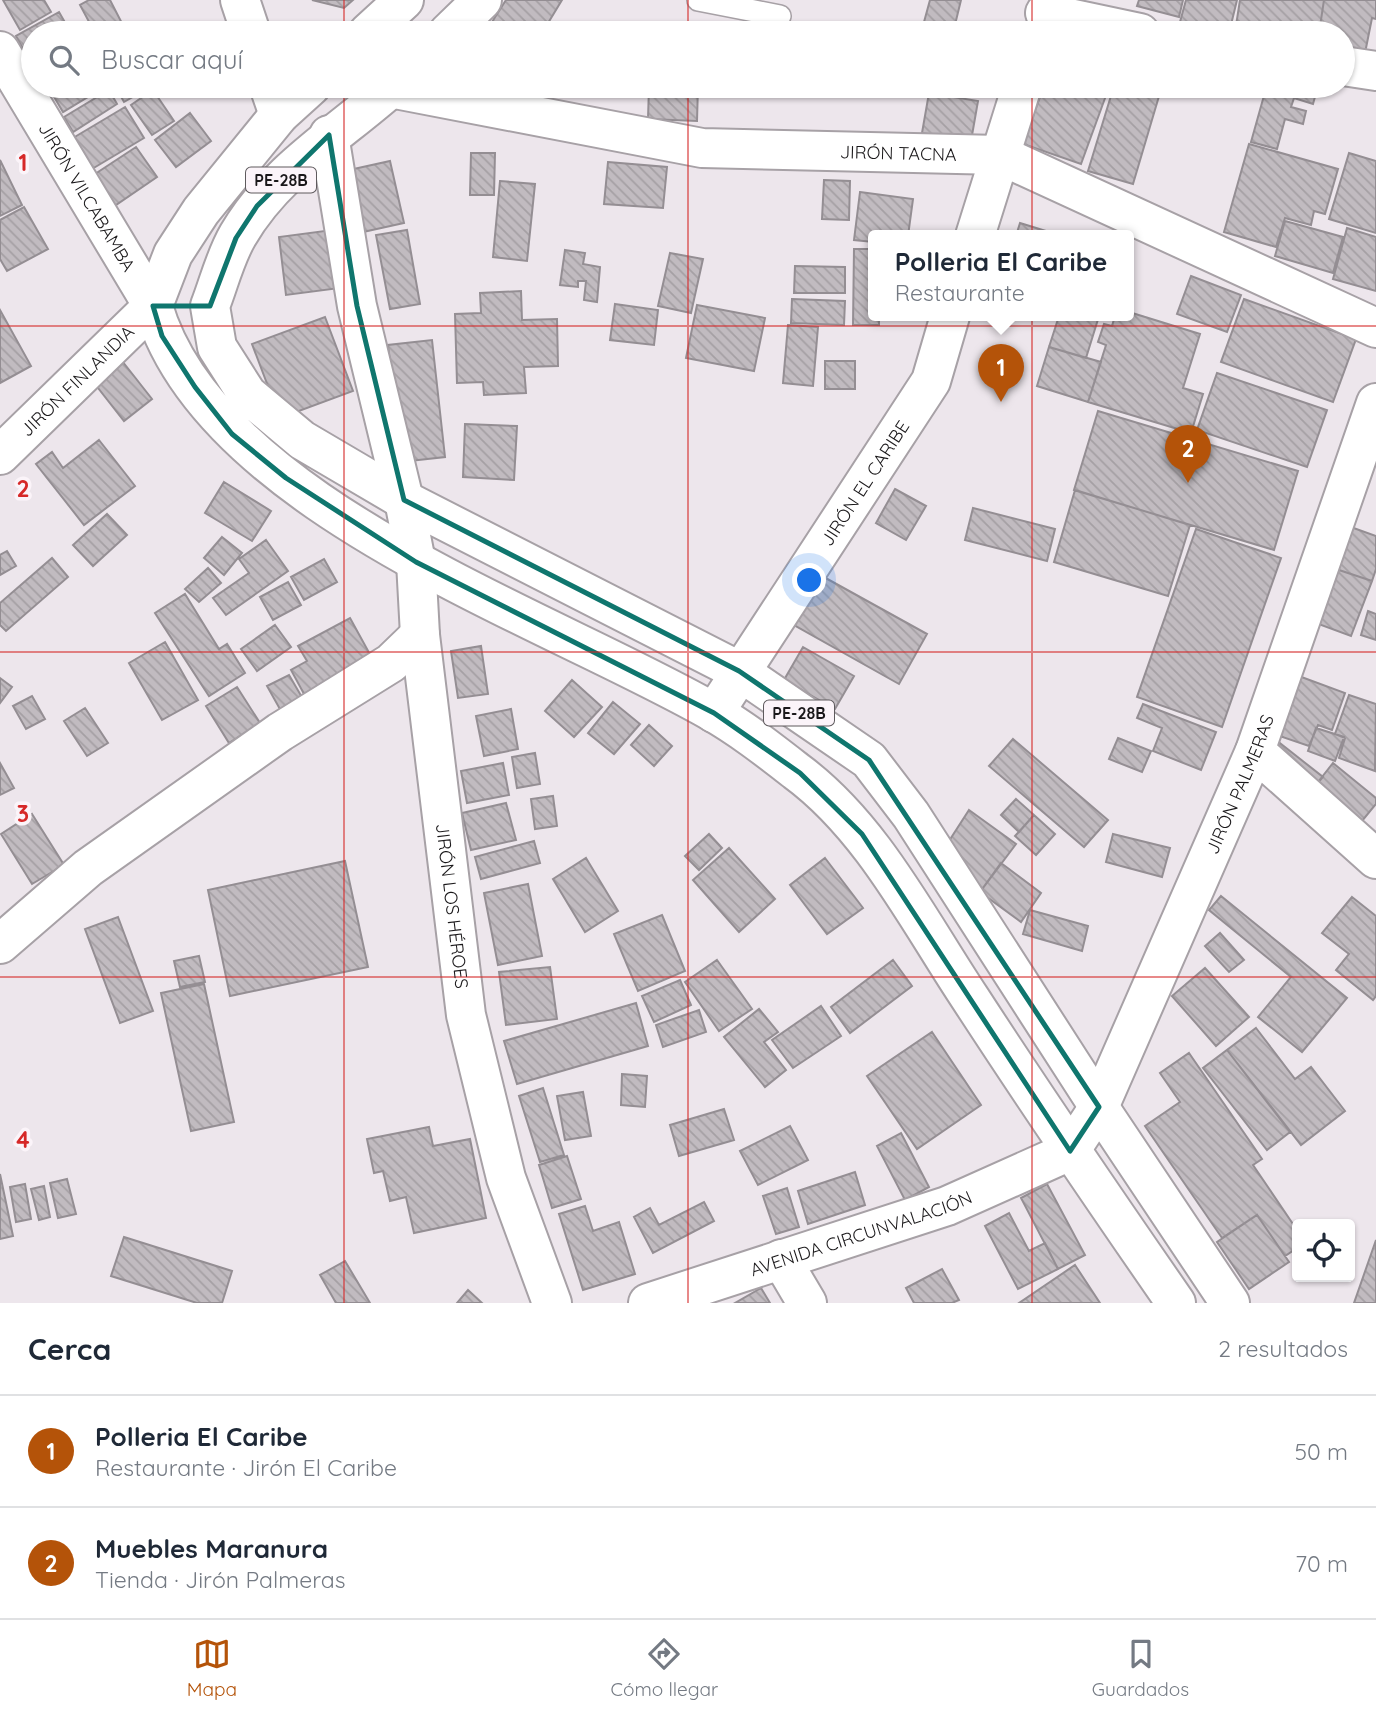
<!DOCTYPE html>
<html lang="es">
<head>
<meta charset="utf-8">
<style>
  body { margin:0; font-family:Quicksand,sans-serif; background:#f6f6f7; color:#1f2937 }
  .controls { position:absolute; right:21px; bottom:21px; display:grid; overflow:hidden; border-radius:7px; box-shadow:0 2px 5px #0004 }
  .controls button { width:63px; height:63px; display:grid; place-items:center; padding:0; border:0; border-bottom:2px solid #e0e1e3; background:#fff; color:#1f2937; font:35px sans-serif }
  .you { position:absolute; left:810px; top:581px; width:24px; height:24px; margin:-18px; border:5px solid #fff; border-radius:50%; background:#1a73e8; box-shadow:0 0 0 10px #1a73e833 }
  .badge { display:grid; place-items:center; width:46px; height:46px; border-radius:50%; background:#b45309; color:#fff; font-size:23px; font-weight:700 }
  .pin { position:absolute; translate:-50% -58px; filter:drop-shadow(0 2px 4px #0008) }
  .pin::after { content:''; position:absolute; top:37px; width:24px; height:21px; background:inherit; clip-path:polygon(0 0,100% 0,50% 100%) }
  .popup { position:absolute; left:868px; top:230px; width:266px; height:91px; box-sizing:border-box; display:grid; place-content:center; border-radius:7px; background:#fff; filter:drop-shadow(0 2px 5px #0005); font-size:23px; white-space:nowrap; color:#747a83 }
  .popup b { font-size:26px; color:#1f2937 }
  .popup::after { content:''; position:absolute; left:50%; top:100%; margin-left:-14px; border:14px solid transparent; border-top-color:#fff }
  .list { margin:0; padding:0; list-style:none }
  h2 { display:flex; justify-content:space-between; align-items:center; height:91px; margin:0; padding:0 28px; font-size:30px }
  h2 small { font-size:23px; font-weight:400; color:#747a83 }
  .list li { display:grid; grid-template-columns:46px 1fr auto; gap:21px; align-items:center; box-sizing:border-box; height:112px; padding:0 28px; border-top:2px solid #e0e1e3 }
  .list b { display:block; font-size:26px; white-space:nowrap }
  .list p { margin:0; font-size:23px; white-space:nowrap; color:#747a83 }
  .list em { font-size:23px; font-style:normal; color:#747a83 }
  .icon { flex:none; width:38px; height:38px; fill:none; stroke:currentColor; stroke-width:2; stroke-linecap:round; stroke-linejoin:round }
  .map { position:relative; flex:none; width:1376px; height:1303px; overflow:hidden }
  .search { position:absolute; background:#fff; box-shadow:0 2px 5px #0004; left:21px; right:21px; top:21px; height:77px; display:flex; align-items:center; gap:18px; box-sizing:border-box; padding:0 24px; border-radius:38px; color:#747a83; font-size:26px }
  .sheet { height:315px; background:#fff }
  nav { display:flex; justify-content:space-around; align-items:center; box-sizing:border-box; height:98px; border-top:2px solid #e0e1e3; background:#fff; font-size:19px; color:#747a83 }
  nav a { display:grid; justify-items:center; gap:4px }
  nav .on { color:#b45309 }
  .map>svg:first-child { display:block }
  .building { fill:url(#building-back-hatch); stroke:#948e93; stroke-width:2 }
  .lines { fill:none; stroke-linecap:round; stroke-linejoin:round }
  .service-casing { stroke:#a7a1a6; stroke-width:24 }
  .minor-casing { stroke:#a7a1a6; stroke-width:42 }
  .primary-casing { stroke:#a7a1a6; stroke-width:42 }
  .trunk-casing { stroke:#a7a1a6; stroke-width:42 }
  .service { stroke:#fff; stroke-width:21 }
  .minor { stroke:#fff; stroke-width:38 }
  .primary { stroke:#fff; stroke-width:38 }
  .trunk { stroke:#fff; stroke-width:38 }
  .marked { fill:none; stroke:#0f766e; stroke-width:5; stroke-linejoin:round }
  .grid { fill:none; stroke:#d62828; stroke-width:2; stroke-opacity:0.55 }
  .labels { text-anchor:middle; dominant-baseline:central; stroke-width:7; stroke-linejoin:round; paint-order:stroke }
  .shield { fill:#fbf4f9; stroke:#5e5a5d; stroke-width:2 }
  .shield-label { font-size:16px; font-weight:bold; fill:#1a181a }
  .street-label { font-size:18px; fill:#1a181a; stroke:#fbf4f9 }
  .grid-label { font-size:23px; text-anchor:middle; font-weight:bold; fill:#d62828; stroke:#fbf4f9; stroke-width:7; stroke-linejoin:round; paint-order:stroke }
</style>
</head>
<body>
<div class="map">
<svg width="1376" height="1303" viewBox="0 0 1376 1303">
  <defs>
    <pattern id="building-back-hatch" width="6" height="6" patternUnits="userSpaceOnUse" patternTransform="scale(1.75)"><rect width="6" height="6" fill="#c1bbc0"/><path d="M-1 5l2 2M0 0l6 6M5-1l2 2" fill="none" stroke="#a5a0a4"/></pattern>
  </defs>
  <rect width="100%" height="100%" fill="#ede6ec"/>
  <path class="building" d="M3 0H44L51 12 20 30Z
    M89 0H110L127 33H95L80 5Z
    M312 0H353L344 8Z
    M506 0H562L542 33H485Z
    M930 0H961L953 33H921Z
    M1139 0H1183L1179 17 1137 6Z
    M1186 0H1237L1229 33 1180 22Z
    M1240 0H1324L1319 33 1235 32Z
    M1324 0H1376V19L1372 18 1365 53 1343 49V33H1319Z
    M59 12 71 33H33V58L29 60 16 36Z
    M58 86H106L63 112 50 90Z
    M115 86H152L124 102Z
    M649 86H698L697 121 648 119Z
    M1044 86H1095L1108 90 1081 164 1023 144Z
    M1114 86H1162L1133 184 1088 171Z
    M1262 86H1318L1313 104 1294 98 1291 107 1306 111 1303 124 1285 119 1277 149 1251 142 1265 92H1260Z
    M109 90 117 104 73 132 64 117Z
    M153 90 174 121 152 135 131 105Z
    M929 93 978 101 971 141 922 133Z
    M125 107 144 138 92 169 73 138Z
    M190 113 211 141 176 167 155 140Z
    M1249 144 1338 169 1325 214 1314 211 1311 225 1285 218 1276 247 1224 232Z
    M136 147 157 177 113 207 92 176Z
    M471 153H495L494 195H470Z
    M1349 153 1376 161V233L1329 219Z
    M0 160 22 205 0 216Z
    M390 161 404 223 363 232 349 170Z
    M608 162 667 167 663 208 604 204Z
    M824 180 850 181 849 220 822 219Z
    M500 181 535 184 527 261 493 257Z
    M860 192 913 199 908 236H873V242L854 240Z
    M24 207 48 249 7 271 0 259V220Z
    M1285 221 1343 237 1333 273 1275 256Z
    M1020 223 1059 235V236H1016Z
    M1347 228 1376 237V291L1333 279Z
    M332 230 340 288 286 295 279 237Z
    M407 230 420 304 390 309 376 235Z
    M854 249H873V316H879V325H853Z
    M565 250 585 253 583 264 600 267 597 302 584 300 586 281H578V287L560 285Z
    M670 253 703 259 691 313 658 306Z
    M795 266 845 267V293H794Z
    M1191 276 1241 295 1227 332 1177 314Z
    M521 291 522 320 557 319 558 366 524 367 526 393 484 395 483 382 457 383 455 314 481 313 480 293Z
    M792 299 845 301 844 325 791 323Z
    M1244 299 1356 339 1333 402 1221 362Z
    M615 304 658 310 654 345 610 340Z
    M697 305 765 318 754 371 686 358Z
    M0 310 31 366 0 383Z
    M1129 312 1200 334 1183 388 1203 394 1191 433 1088 402 1106 345 1098 342 1104 324 1112 326 1115 316H1129Z
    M1059 316H1099L1086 358 1049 347Z
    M325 317 353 391 280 418 252 344Z
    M788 325 818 327 813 386 783 383Z
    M432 340 445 457 401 462 388 345Z
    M1049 347 1101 362 1088 402 1037 386Z
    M119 357 152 399 124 421 91 379Z
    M825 361H855V389H825Z
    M1217 373 1327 410 1307 467 1197 430Z
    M1098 411 1298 471 1274 550 1074 490Z
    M465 424 517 426 514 480 463 477Z
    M99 440 135 486 84 525 36 464 52 452 63 468Z
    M224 482 271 511 252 541 205 513Z
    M895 489 926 506 906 540 876 523Z
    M1075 490 1190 525 1168 596 1054 562Z
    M973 508 1055 529 1047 561 965 540Z
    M107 514 127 535 93 566 73 545Z
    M1348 526 1376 536V569L1372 581 1333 568Z
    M1196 529 1281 558 1222 727 1137 697Z
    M222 537 242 553 224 575 204 558Z
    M266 540 288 571 226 615 213 598 249 573 239 559Z
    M7 551 16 566 0 575V555Z
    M52 558 68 577 6 631 0 625V603Z
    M324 559 337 582 304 600 291 577Z
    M208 568 221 583 199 602 185 589Z
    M1333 568 1372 581 1351 636 1313 622Z
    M822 576 927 634 899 684 794 625Z
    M288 582 301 605 273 620 260 597Z
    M185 594 219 649 227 644 245 673 209 696 155 613Z
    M1368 611 1376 614V640L1361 635Z
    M350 618 372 658 304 694 291 670 307 661 298 646Z
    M275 625 291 647 257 671 241 649Z
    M165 642 198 700 162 720 129 663Z
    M481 646 488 694 458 698 451 651Z
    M803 647 854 676 835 709 784 680Z
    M289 675 303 699 281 711 267 686Z
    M1296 675 1345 693 1332 730 1318 725 1309 746 1268 732Z
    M0 678 12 687 0 703Z
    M572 680 602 707 574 737 545 711Z
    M237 687 260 723 229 743 206 706Z
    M1349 695 1376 704 1375 771 1339 758 1345 738 1335 734Z
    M32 696 45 719 26 729 13 706Z
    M613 702 640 724 614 754 588 733Z
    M1143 704 1216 732 1201 770 1153 751 1162 728 1137 718Z
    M85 708 108 743 87 756 64 721Z
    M511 709 518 749 484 756 476 716Z
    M649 725 672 746 654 766 631 745Z
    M1316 728 1344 737 1335 761 1308 751Z
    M1271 736 1323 777 1311 791 1260 750Z
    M1118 738 1151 751 1142 772 1109 759Z
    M1013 739 1108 820 1084 847 989 766Z
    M535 753 540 784 517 788 512 757Z
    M0 763 14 788 0 795Z
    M503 763 509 795 467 803 461 771Z
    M1333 763 1376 798V804L1357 827 1311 791Z
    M553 796 557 826 535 829 531 799Z
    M1016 799 1034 815 1019 832 1001 815Z
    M506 803 516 840 471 850 462 813Z
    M969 810 1016 844 980 892 949 841Z
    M32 814 64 865 32 884 1 834Z
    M1034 815 1055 834 1036 855 1015 836Z
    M709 834 722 848 699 870 685 856Z
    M1113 834 1170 848 1162 877 1106 862Z
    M534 841 540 863 481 879 475 857Z
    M729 848 775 899 739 932 693 880Z
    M586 858 618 911 585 932 553 879Z
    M825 858 863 908 827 934 790 885Z
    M345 861 368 967 230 996 208 890Z
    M1001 863 1041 893 1021 922 980 892Z
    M528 884 542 956 498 965 484 893Z
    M1221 896 1347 998 1302 1052 1258 1017 1291 977 1209 910Z
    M1352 897 1376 916V996L1373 1000 1336 970 1349 954 1322 933Z
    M1030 910 1088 926 1082 951 1023 934Z
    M662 915 685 971 638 991 614 934Z
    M118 917 153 1011 120 1023 85 929Z
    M1220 933 1244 960 1229 972 1205 946Z
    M199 956 205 982 180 987 174 961Z
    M717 960 752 1009 719 1031 685 982Z
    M893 960 912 986 850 1033 831 1007Z
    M550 967 557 1019 506 1025 499 972Z
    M1205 968 1249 1017 1216 1046 1172 996Z
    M680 980 691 1005 654 1022 642 996Z
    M204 984 234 1122 191 1131 161 993Z
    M636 1003 648 1046 517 1084 504 1041Z
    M821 1006 841 1036 793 1068 772 1040Z
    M759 1009 778 1032 764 1042 786 1070 765 1087 724 1037Z
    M699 1010 706 1032 663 1047 656 1025Z
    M1256 1028 1295 1079 1311 1067 1345 1111 1301 1145 1227 1050Z
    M932 1032 981 1105 917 1149 867 1076Z
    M1227 1050 1290 1132 1267 1150 1203 1068Z
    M1189 1053 1262 1159 1253 1165 1297 1230V1248L1285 1256 1257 1215 1222 1238 1145 1126 1180 1102 1160 1073Z
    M622 1074 647 1076 645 1107 621 1105Z
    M543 1088 564 1155 540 1162 519 1096Z
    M583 1092 591 1136 565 1140 557 1096Z
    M724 1109 734 1140 679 1156 670 1125Z
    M790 1126 808 1160 758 1185 740 1151Z
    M429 1127 433 1146 470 1139 486 1218 414 1233 406 1197 390 1201 383 1171 374 1173 367 1139Z
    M901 1133 929 1187 905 1200 877 1146Z
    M567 1156 581 1199 552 1208 539 1165Z
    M855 1172 865 1205 808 1224 798 1191Z
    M0 1174 13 1236 0 1239Z
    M67 1179 76 1214 58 1218 50 1183Z
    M25 1184 31 1219 16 1222 10 1187Z
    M1047 1184 1085 1255 1058 1269 1021 1198Z
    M44 1186 50 1217 39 1220 31 1189Z
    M787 1188 799 1227 776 1234 763 1196Z
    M704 1202 714 1221 653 1253 634 1217 650 1208 659 1225Z
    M585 1206 593 1231 619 1222 635 1274 583 1290 559 1214Z
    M1009 1213 1029 1251 1045 1243 1058 1269 1018 1289 985 1226Z
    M1257 1215 1289 1262 1249 1289 1217 1242Z
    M124 1237 232 1271 222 1303H197L111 1276Z
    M1376 1240V1303H1354Z
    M345 1261 370 1303H336L320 1275Z
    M1075 1265 1100 1303H1019Z
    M942 1269 959 1300 952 1303H914L906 1288Z
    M761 1288 770 1303H735Z
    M468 1290 482 1303H457Z"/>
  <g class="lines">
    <defs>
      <path id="service" d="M698 0 780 16"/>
      <g id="minor">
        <path d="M240 0 251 33"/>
        <path d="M1045 13 1140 33"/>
        <path d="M1343 66 1376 71"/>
        <path d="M269 86 279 115"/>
        <path id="s1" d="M390 88 702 148 1000 155 1376 328"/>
        <path id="s2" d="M329 135 357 306 404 500 416 562 420 635 466 1015 506 1178 552 1303"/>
        <path d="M975 236 1022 86"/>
        <path id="s3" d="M0 455 153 306"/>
        <path id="s4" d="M714 713 931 381 950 316"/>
        <path d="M1255 751 1376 859"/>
        <path d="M0 944 88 868 280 732 391 663 420 635"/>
        <path d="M781 1259 807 1303"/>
        <path id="s5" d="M648 1303 947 1206 1070 1151 1099 1107 1255 751 1376 403"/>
      </g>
      <g id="primary">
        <path id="s6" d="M0 51 153 306"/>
      </g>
      <path id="trunk" d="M368 33 404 0
        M448 33 482 0
        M153 306C210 504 545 616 711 711 741 728 769 750 796 771 872 827 918 920 970 998 1037 1101 1106 1202 1176 1303
        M153 306 173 254 201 211 279 115 311 86
        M210 306 217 347 247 394 302 440 404 500 739 671 869 760 911 815 1099 1107 1230 1303
        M210 306C219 283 225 257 238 235 275 171 339 134 393 86"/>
    </defs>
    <use href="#service" class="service-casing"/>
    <use href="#minor" class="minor-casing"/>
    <use href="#primary" class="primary-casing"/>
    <use href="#trunk" class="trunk-casing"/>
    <use href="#service" class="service"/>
    <use href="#minor" class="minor"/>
    <use href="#primary" class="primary"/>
    <use href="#trunk" class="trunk"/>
  </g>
  <path class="marked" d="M329 135 357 306 404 500 739 671 869 760 1099 1107 1070 1151 862 834 800 773 714 713 416 562 286 478 232 434 195 387 162 336 153 306H210L236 238 257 206Z"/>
  <path class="grid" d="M344 0V33M688 0V33M1032 0V33M344 86V1303M688 86V1303M1032 86V1303M0 326H1376M0 652H1376M0 977H1376"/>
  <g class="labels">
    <g class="shield">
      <rect x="246" y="167.5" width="70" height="25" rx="5"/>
      <rect x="764" y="700.5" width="70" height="25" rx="5"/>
    </g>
    <g class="shield-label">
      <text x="281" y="180">PE-28B</text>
      <text x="799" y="713">PE-28B</text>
    </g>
    <g class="street-label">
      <text stroke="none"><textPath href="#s1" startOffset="514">JIRÓN TACNA</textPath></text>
      <text stroke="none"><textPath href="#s6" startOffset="170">JIRÓN VILCABAMBA</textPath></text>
      <text stroke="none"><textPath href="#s3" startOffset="107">JIRÓN FINLANDIA</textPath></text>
      <text stroke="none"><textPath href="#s4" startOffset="275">JIRÓN EL CARIBE</textPath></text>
      <text stroke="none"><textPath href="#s5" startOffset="854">JIRÓN PALMERAS</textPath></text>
      <text stroke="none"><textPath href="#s2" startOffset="782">JIRÓN LOS HÉROES</textPath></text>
      <text stroke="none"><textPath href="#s5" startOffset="224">AVENIDA CIRCUNVALACIÓN</textPath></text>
    </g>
  </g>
  <g class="grid-label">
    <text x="23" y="171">1</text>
    <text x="23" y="497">2</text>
    <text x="23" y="822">3</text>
    <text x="23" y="1148">4</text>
  </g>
</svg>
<div class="controls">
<button><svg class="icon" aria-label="locate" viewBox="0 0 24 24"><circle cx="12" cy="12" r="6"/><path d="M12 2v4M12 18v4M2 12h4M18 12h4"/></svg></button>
</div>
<div class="you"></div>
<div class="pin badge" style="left:1001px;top:402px">1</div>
<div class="popup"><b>Polleria El Caribe</b>Restaurante</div>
<div class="pin badge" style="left:1188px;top:483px">2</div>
<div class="search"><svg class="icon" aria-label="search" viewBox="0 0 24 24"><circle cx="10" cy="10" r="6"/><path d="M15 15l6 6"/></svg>Buscar aquí</div>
</div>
<section class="sheet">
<h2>Cerca<small>2 resultados</small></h2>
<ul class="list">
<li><span class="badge">1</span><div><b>Polleria El Caribe</b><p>Restaurante · Jirón El Caribe</p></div><em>50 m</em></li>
<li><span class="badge">2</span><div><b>Muebles Maranura</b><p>Tienda · Jirón Palmeras</p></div><em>70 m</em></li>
</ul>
</section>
<nav>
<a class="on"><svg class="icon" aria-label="map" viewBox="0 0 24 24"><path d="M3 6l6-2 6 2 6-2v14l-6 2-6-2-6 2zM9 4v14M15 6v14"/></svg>Mapa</a>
<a><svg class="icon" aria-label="directions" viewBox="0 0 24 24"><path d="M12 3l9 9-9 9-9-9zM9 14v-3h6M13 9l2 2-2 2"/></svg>Cómo llegar</a>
<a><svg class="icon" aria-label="saved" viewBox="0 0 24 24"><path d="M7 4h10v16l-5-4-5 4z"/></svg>Guardados</a>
</nav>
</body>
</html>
